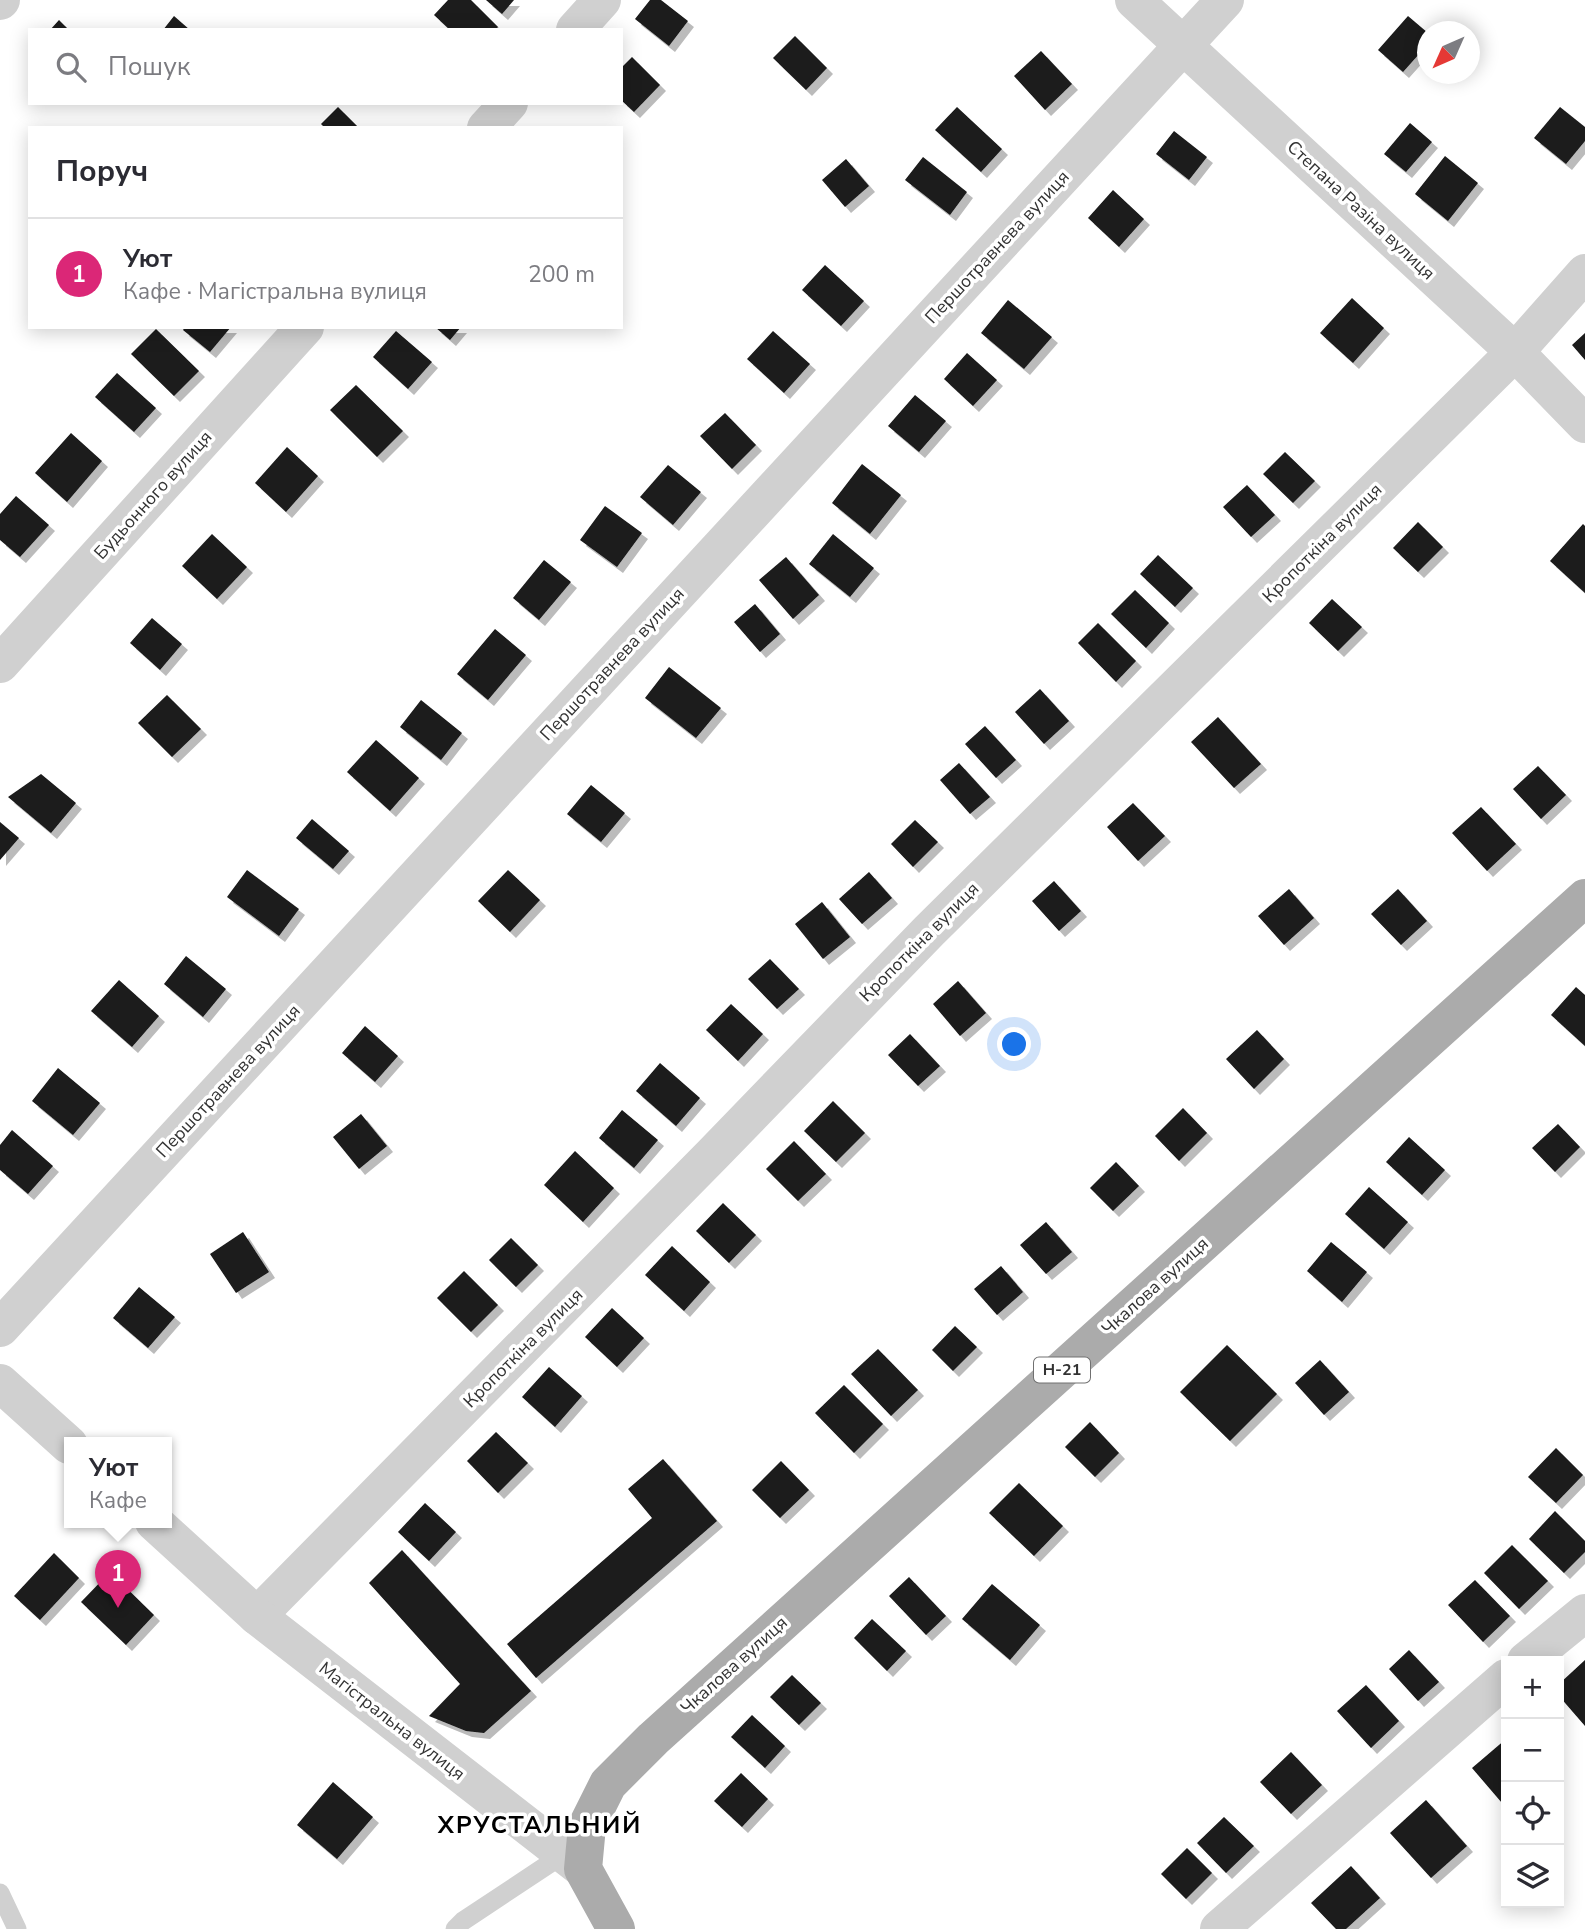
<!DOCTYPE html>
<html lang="uk">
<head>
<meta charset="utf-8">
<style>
  body { margin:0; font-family:"Nunito Sans",sans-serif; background:#f2f2f3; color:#2b2b33 }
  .controls { position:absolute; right:21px; bottom:21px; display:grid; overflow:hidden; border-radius:0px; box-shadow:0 4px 18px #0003 }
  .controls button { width:63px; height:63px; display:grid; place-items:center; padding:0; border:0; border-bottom:2px solid #e1e1e2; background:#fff; color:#2b2b33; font:35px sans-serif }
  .compass { position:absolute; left:1417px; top:21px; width:63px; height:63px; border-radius:50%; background:#fff; box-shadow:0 4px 18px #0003; rotate:225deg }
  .you { position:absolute; left:1015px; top:1045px; width:24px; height:24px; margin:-18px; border:5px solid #fff; border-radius:50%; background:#1a73e8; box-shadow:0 0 0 10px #1a73e833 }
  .badge { display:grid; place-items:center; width:46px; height:46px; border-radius:50%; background:#db2777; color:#fff; font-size:23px; font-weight:700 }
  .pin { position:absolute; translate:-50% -58px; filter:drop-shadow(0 2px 4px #0008) }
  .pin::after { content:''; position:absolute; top:37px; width:24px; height:21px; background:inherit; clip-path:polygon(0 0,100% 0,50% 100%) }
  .popup { position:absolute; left:64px; top:1437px; width:108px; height:91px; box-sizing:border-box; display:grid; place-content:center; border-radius:0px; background:#fff; filter:drop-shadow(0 2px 5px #0005); font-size:23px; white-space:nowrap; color:#7c7c81 }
  .popup b { font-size:26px; color:#2b2b33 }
  .popup::after { content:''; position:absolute; left:50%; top:100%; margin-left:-14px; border:14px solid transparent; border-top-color:#fff }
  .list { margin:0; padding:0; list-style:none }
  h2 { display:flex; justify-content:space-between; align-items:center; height:91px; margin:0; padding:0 28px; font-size:30px }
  h2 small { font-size:23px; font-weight:400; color:#7c7c81 }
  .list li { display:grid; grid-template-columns:46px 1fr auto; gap:21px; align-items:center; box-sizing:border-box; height:112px; padding:0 28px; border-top:2px solid #e1e1e2 }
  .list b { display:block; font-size:26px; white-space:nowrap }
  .list p { margin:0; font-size:23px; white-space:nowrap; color:#7c7c81 }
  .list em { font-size:23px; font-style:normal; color:#7c7c81 }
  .icon { flex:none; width:38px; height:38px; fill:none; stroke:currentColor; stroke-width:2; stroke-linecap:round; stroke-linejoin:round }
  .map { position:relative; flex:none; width:1585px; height:1929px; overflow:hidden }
  .search { position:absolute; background:#fff; box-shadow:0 4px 18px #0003; left:28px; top:28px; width:595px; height:77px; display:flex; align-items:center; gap:18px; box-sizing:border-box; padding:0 24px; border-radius:0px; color:#7c7c81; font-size:26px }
  .panel { position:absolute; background:#fff; box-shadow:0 4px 18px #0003; left:28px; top:126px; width:595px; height:203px; border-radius:0px }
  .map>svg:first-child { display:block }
  .building { fill:#1a1a1a; filter:url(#shadow) }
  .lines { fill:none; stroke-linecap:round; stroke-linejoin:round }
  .service { stroke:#d0d0d0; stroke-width:19 }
  .minor { stroke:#d0d0d0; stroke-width:38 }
  .tertiary { stroke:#d0d0d0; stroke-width:38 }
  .primary { stroke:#ababab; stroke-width:38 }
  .labels { text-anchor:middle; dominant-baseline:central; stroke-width:7; stroke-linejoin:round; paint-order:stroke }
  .shield { fill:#fff; stroke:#707070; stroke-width:2 }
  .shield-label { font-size:16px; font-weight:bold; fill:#333 }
  .street-label { font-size:18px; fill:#333; stroke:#fff }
  .district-label { font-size:24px; font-weight:bold; letter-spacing:2px; fill:#000; stroke:#fff }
</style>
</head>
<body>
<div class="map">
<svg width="1585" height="1929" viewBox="0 0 1585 1929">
  <defs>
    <filter id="shadow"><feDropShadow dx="6" dy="6" stdDeviation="0" flood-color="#0004"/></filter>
  </defs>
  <rect width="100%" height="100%" fill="#fff"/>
  <path class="building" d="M448 0H471L498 27 495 30H450L434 15Z
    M486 0H514L502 14Z
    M650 0H661L688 21 669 46 635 19Z
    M174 16 190 30H163Z
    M1408 16 1428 33V44L1403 72 1378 50Z
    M59 20 69 30H50Z
    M795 36 827 68 806 90 773 58Z
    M1041 51 1072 84 1045 110 1014 76Z
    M632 57 660 85 634 112 621 100V68Z
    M338 107 359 128H325L321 124Z
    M957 107 1002 149 981 172 935 130Z
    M1560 107 1585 127V141L1566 164 1534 138Z
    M1410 123 1432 142 1406 172 1384 154Z
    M1174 131 1207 157 1189 180 1156 154Z
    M1445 156 1478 183 1448 221 1415 194Z
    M923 157 967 192 950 215 905 180Z
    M846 159 869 186 845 207 822 180Z
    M1113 190 1144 219 1119 247 1088 218Z
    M825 265 864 301 841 326 802 290Z
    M1352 298 1384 328 1353 363 1320 333Z
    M1008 300 1052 337 1024 369 981 333Z
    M185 327H231L210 352 183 330Z
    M435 327H461L450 340Z
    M156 329 199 371 174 396 131 354Z
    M396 331 432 362 408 389 373 357Z
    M773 331 810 364 784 393 747 359Z
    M1585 333V360L1572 345Z
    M967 353 997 380 973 406 944 379Z
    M117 373 156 408 134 432 95 397Z
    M356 385 403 431 377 457 330 410Z
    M915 395 946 421 919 452 888 426Z
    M725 413 756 445 732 469 700 436Z
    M71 433 102 461 67 502 35 473Z
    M287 447 318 476 286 512 255 483Z
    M1285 452 1315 481 1293 503 1263 474Z
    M862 464 901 495 870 534 832 503Z
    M668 465 701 492 673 525 640 497Z
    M1247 485 1275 515 1251 537 1223 507Z
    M16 496 49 525 20 557 0 540V514Z
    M605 506 642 533 617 567 580 540Z
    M1418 522 1443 547 1418 572 1393 548Z
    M1583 524 1585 526V593L1550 561Z
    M212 534 247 567 217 599 182 566Z
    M833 534 874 568 850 597 809 564Z
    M1158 555 1193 588 1175 607 1140 574Z
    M786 557 819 595 793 619 759 580Z
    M544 560 571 582 539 620 513 598Z
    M1135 590 1169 623 1146 648 1111 614Z
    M1332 599 1362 627 1338 651 1309 623Z
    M755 604 780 634 760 652 734 622Z
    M152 618 182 644 160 670 130 643Z
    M1098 623 1136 661 1116 682 1078 643Z
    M495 629 526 655 488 700 457 674Z
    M669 667 721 708 696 738 645 698Z
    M1040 689 1069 721 1044 744 1015 712Z
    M167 695 201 729 172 757 138 723Z
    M421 700 462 733 441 760 400 727Z
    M1218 717 1261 764 1234 788 1191 742Z
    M985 726 1016 760 996 778 965 744Z
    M376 740 419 778 390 811 347 772Z
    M959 763 990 797 970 814 940 780Z
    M1538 766 1566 795 1541 819 1513 789Z
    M41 774 76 803 51 833 8 797Z
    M591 785 625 813 601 842 567 814Z
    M1133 803 1165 836 1138 861 1107 827Z
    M1481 807 1516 844 1487 871 1452 833Z
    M312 819 349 851 333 869 296 838Z
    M915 820 938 842 913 867 891 844Z
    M0 822 19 838 0 860Z
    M247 870 299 909 279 936 227 897Z
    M508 870 540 900 510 932 478 901Z
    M869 872 892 898 862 924 839 899Z
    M1054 881 1081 911 1059 931 1032 901Z
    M1289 889 1314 918 1284 945 1258 916Z
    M1398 889 1427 921 1401 945 1371 914Z
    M822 902 850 937 823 959 795 924Z
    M186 956 226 989 203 1017 164 984Z
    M770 959 799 989 777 1009 748 979Z
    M119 980 159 1016 132 1047 91 1011Z
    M958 981 986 1013 960 1036 933 1004Z
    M1576 987 1585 995V1046L1551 1015Z
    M731 1004 763 1034 738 1061 706 1030Z
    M365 1026 398 1056 375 1082 342 1053Z
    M1257 1030 1284 1059 1254 1089 1226 1059Z
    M910 1034 940 1066 918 1086 888 1055Z
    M660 1063 700 1098 676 1126 636 1091Z
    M58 1068 100 1103 73 1135 32 1101Z
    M833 1101 865 1133 836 1162 804 1131Z
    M1183 1108 1207 1133 1179 1161 1155 1136Z
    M622 1110 658 1140 634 1168 599 1138Z
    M361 1114 387 1146 359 1169 333 1137Z
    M1558 1124 1580 1147 1555 1172 1532 1148Z
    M12 1130 53 1166 28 1194 0 1170V1145Z
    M1409 1137 1445 1170 1422 1195 1386 1162Z
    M794 1141 826 1174 798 1201 766 1169Z
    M575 1151 614 1188 583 1222 544 1185Z
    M1116 1162 1139 1186 1113 1211 1090 1188Z
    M1369 1187 1408 1222 1384 1249 1345 1214Z
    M723 1203 756 1235 729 1263 696 1231Z
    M1046 1222 1072 1252 1046 1274 1020 1245Z
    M243 1232 269 1272 236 1293 210 1254Z
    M511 1238 538 1265 516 1287 489 1260Z
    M1331 1242 1367 1272 1342 1302 1307 1271Z
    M672 1246 710 1282 684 1311 645 1275Z
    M1001 1266 1023 1292 997 1315 974 1289Z
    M464 1271 498 1305 471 1332 437 1298Z
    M139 1287 175 1317 148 1348 113 1318Z
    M612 1308 644 1338 617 1367 585 1337Z
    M955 1326 977 1347 953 1371 932 1350Z
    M1227 1345 1277 1394 1230 1441 1180 1392Z
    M878 1349 918 1390 891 1416 851 1374Z
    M1320 1360 1349 1392 1324 1415 1295 1383Z
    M549 1367 582 1396 555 1427 522 1397Z
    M844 1385 883 1424 854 1453 815 1413Z
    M1090 1422 1119 1453 1095 1477 1065 1447Z
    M496 1432 528 1463 498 1493 467 1461Z
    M1556 1448 1583 1475 1556 1503 1528 1477Z
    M663 1459 717 1521 536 1678 507 1644 652 1518 628 1489Z
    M781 1461 809 1490 780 1518 752 1490Z
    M1019 1483 1063 1526 1034 1556 989 1513Z
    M425 1503 456 1532 429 1561 398 1532Z
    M1555 1511 1585 1541V1552L1564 1573 1529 1539Z
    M1512 1545 1548 1581 1519 1609 1484 1573Z
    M402 1550 531 1691 484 1733 466 1731 429 1716 460 1684 369 1583Z
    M54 1553 79 1578 40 1620 14 1596Z
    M110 1572 154 1615 126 1645 81 1602Z
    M909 1577 946 1616 926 1635 889 1596Z
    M1475 1580 1510 1616 1483 1642 1448 1605Z
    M992 1584 1040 1625 1010 1660 962 1619Z
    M872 1619 906 1651 887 1671 854 1638Z
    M1409 1650 1439 1682 1418 1701 1389 1669Z
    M1585 1660V1726L1559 1696V1684Z
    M792 1675 821 1703 799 1725 770 1697Z
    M1366 1685 1399 1721 1371 1748 1337 1711Z
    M752 1715 785 1746 765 1768 731 1737Z
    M1506 1739V1799L1502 1803 1472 1768Z
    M1291 1752 1322 1785 1291 1814 1260 1782Z
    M741 1773 768 1799 742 1827 714 1801Z
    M333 1782 373 1817 337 1859 297 1825Z
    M1426 1800 1467 1846 1431 1878 1390 1833Z
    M1224 1817 1254 1846 1226 1873 1197 1843Z
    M1187 1848 1212 1873 1186 1899 1161 1874Z
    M1351 1866 1380 1898 1346 1929H1336L1311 1903Z"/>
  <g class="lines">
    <path class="service" d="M0 1893 17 1929
      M455 1929 463 1921 564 1854"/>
    <path class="minor" d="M1134 0 1515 352 1585 424
      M0 1 1 0
      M575 30 602 0
      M486 128 509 103
      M0 664 305 327
      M0 1328 1225 0
      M257 1616 713 1154 929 931 1515 352 1585 273
      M1526 1661 1585 1613
      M1219 1929 1506 1678"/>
    <path class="tertiary" d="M0 1383 69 1445
      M154 1522 257 1616 583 1869"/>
    <path class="primary" d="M616 1929 583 1869 587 1826 608 1784 653 1739 1585 898"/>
  </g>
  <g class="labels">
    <rect class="shield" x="1034" y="1357.5" width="56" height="25" rx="5"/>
    <g class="shield-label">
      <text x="1062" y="1370">Н-21</text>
    </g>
    <g class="street-label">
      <text transform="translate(1361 210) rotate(43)">Степана Разіна вулиця</text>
      <text transform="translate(997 247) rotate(-47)">Першотравнева вулиця</text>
      <text transform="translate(153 495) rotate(-48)">Будьонного вулиця</text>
      <text transform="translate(1322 543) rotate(-45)">Кропоткіна вулиця</text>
      <text transform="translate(612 664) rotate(-47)">Першотравнева вулиця</text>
      <text transform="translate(919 942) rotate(-45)">Кропоткіна вулиця</text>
      <text transform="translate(228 1081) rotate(-47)">Першотравнева вулиця</text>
      <text transform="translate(1155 1286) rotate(-42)">Чкалова вулиця</text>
      <text transform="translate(523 1348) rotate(-45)">Кропоткіна вулиця</text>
      <text transform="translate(734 1665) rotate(-42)">Чкалова вулиця</text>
      <text transform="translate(392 1721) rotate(38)">Магістральна вулиця</text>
    </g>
    <g class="district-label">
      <text x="540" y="1825">ХРУСТАЛЬНИЙ</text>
    </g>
  </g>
</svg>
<div class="controls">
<button>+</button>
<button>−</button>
<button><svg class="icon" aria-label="locate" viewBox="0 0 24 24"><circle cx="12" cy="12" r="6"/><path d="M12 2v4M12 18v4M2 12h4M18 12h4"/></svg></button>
<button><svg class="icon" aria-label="layers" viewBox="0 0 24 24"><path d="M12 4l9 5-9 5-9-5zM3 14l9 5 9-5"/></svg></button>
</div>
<svg class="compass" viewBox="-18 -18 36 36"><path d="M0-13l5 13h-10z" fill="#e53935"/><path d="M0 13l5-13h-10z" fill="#7c7c81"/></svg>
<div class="you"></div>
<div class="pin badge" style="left:118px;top:1608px">1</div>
<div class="popup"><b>Уют</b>Кафе</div>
<div class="search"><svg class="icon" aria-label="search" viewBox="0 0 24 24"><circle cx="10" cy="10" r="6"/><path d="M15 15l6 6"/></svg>Пошук</div>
<section class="panel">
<h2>Поруч<small></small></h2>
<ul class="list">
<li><span class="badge">1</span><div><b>Уют</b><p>Кафе · Магістральна вулиця</p></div><em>200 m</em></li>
</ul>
</section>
</div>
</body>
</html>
